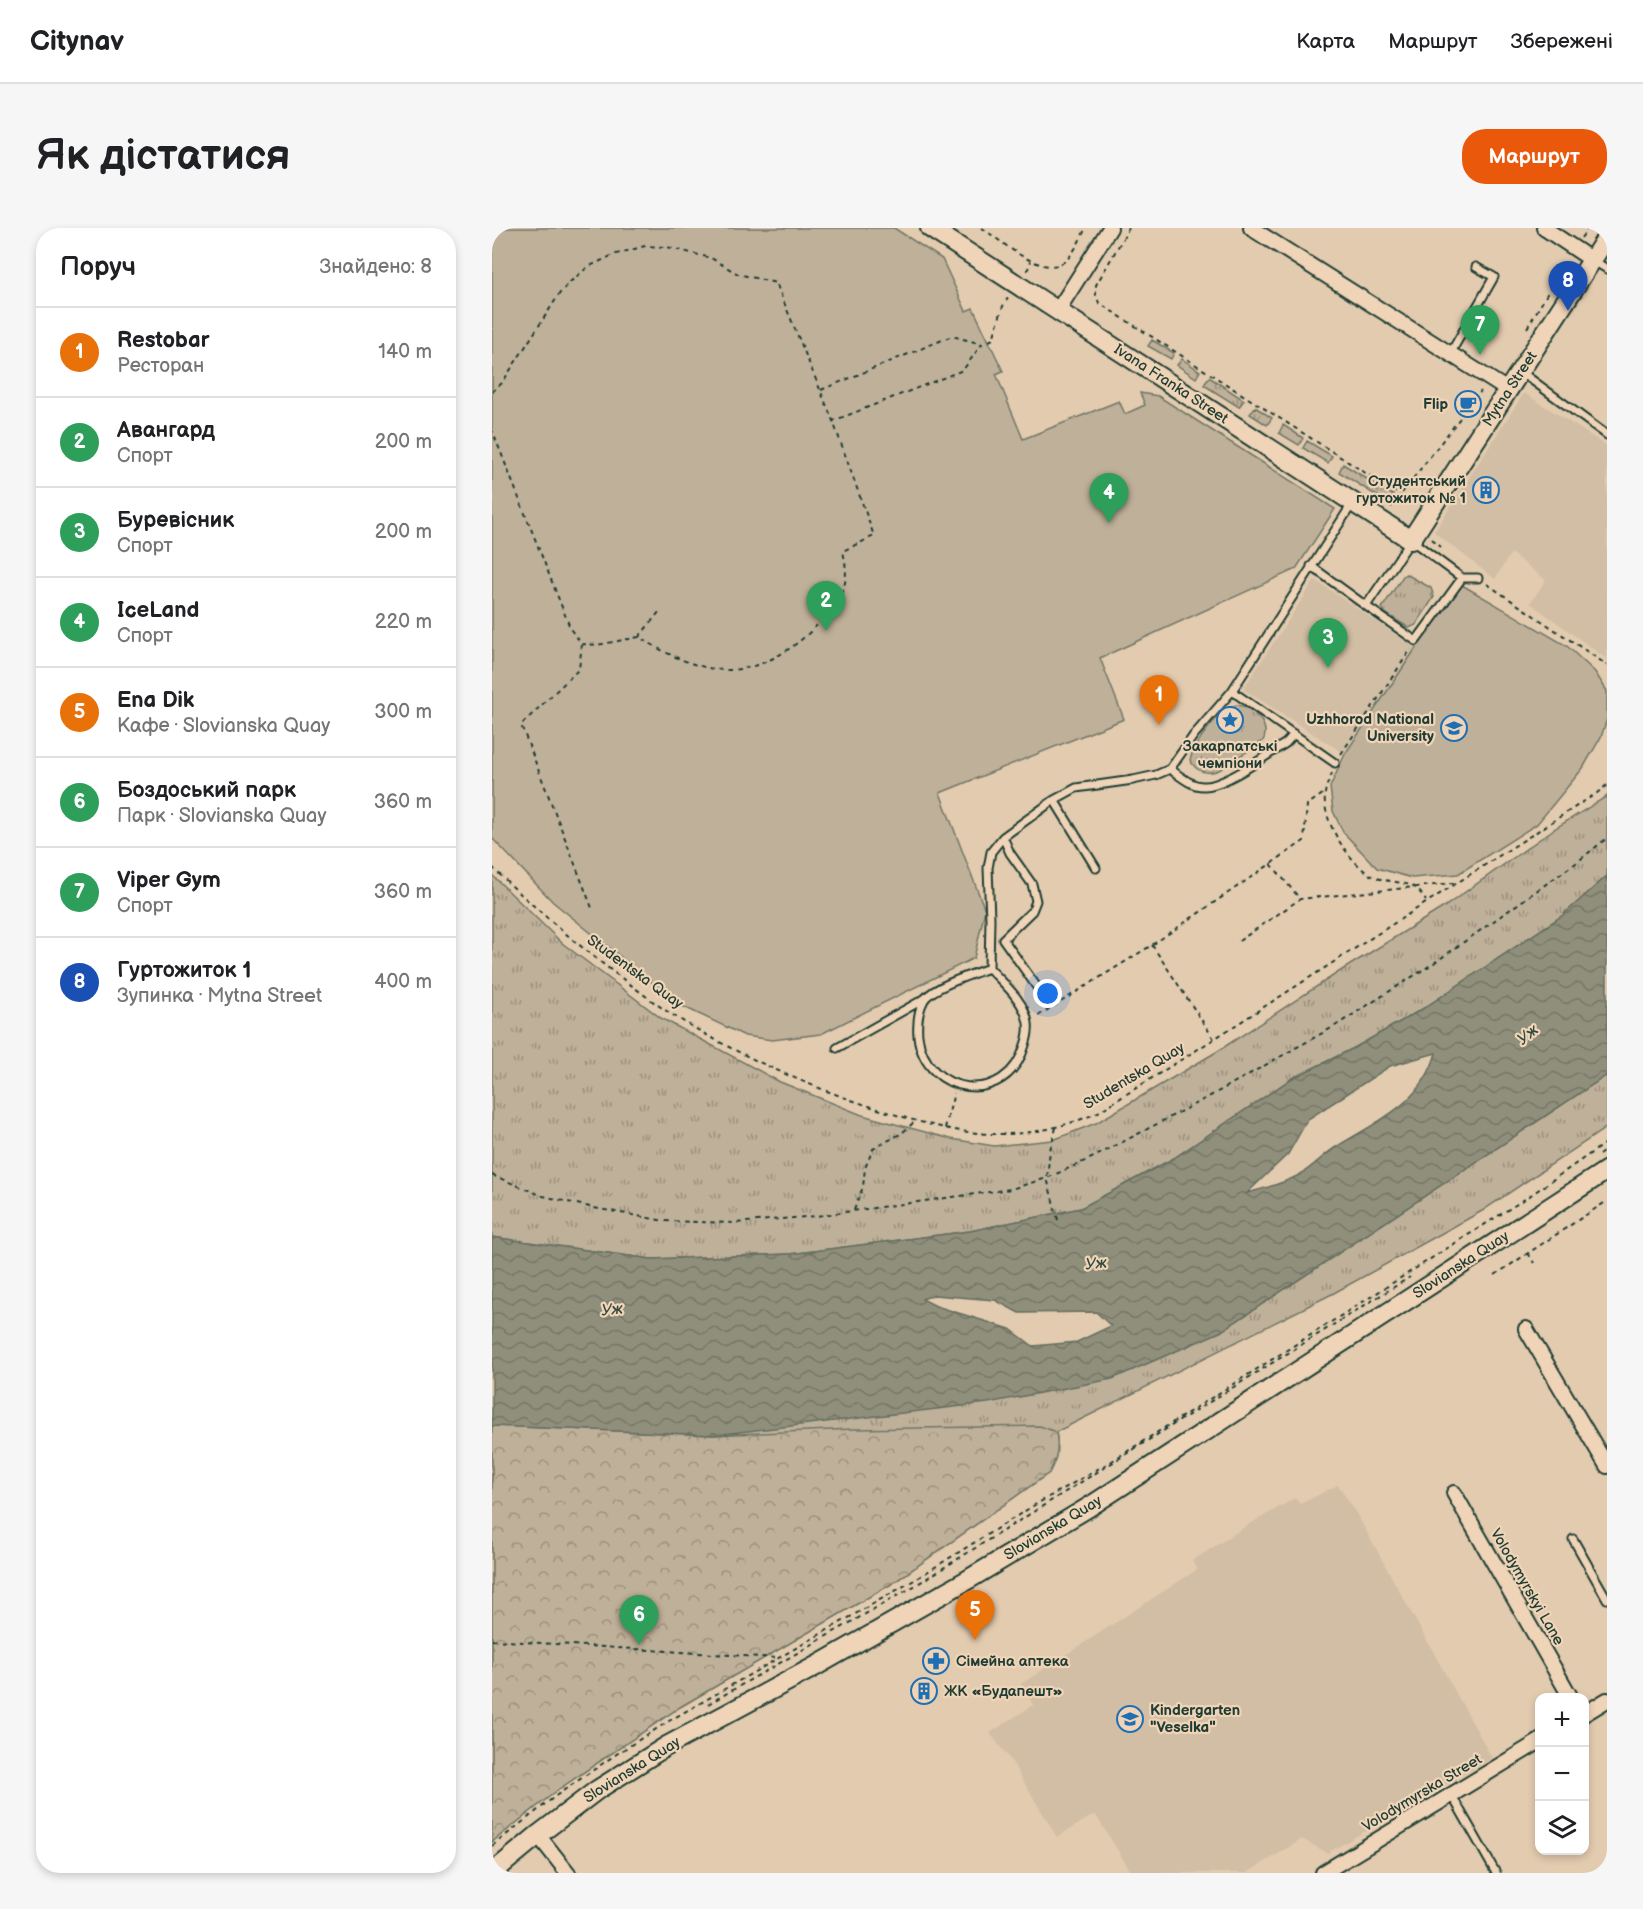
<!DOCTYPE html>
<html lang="uk">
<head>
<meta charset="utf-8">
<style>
  body { margin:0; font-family:"Balsamiq Sans",sans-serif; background:#f6f6f6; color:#202124 }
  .controls { position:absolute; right:18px; bottom:18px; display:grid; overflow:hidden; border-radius:12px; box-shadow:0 3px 9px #0003 }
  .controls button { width:54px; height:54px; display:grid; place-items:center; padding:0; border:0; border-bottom:2px solid #e0e0e0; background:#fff; color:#202124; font:30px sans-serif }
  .you { position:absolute; left:556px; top:766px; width:21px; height:21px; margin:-15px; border:4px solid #fff; border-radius:50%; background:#1a73e8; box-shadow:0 0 0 9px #1a73e833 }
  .badge { display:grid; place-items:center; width:39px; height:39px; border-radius:50%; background:#ea580c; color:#fff; font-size:20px; font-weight:700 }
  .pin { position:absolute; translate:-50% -50px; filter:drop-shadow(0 2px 3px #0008) }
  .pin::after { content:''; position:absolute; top:32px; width:21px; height:18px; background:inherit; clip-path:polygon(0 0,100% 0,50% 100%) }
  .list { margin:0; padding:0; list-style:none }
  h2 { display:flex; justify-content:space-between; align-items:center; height:78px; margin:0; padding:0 24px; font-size:26px }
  h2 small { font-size:20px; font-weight:400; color:#757577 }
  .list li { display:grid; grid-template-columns:39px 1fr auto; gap:18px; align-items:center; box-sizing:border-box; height:90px; padding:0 24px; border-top:2px solid #e0e0e0 }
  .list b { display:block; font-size:22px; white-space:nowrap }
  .list p { margin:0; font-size:20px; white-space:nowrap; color:#757577 }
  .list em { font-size:20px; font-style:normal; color:#757577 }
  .icon { flex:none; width:33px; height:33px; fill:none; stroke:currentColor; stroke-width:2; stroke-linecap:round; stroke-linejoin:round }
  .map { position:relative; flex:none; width:1115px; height:1645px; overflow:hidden; border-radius:24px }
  header { display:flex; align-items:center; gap:36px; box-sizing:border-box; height:84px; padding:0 30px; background:#fff; border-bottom:2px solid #e0e0e0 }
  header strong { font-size:28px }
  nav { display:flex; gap:33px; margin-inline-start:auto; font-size:21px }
  .intro { display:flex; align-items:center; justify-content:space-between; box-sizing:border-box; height:144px; padding:0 36px }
  h1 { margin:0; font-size:42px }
  .button { padding:15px 27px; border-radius:24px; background:#ea580c; color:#fff; font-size:21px; font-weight:700 }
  main { display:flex; gap:36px; padding:0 36px }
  aside { flex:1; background:#fff; border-radius:24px; box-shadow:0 3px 9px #0003 }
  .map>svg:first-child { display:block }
  .built { fill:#d1bea4 }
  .grass { fill:url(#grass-tufts); stroke:#6f7666; stroke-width:1.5 }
  .forest { fill:url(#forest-crowns); stroke:#6f7666; stroke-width:1.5 }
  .pitch { fill:#bfb099; stroke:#6f7666; stroke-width:1.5 }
  .water { fill:url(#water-waves); stroke:#636e5f; stroke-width:1.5; fill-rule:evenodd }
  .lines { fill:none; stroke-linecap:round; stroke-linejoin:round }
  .lane-casing { stroke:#1f3d34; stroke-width:11 }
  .street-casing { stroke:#1f3d34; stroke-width:18 }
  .secondary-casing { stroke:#1f3d34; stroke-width:22 }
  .path { stroke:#1f3d34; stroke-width:2; stroke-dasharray:4.5 4.5; stroke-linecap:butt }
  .lane { stroke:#f0d4b7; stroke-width:7 }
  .street { stroke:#f0d4b7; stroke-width:14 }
  .secondary { stroke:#f0d4b7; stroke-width:18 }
  .labels { text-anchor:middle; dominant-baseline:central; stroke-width:4.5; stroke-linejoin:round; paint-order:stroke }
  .street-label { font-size:15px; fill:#1f3d34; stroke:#f0d4b7 }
  .poi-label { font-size:15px; font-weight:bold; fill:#1f3d34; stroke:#f0d4b7; text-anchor:end }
  .water-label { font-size:16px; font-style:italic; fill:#30493f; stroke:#f0d4b7 }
</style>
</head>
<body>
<header>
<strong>Citynav</strong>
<nav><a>Карта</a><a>Маршрут</a><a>Збережені</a></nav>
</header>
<div class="intro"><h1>Як дістатися</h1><a class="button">Маршрут</a></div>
<main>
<aside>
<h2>Поруч<small>Знайдено: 8</small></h2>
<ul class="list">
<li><span class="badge" style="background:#e8710a">1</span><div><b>Restobar</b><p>Ресторан</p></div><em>140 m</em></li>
<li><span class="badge" style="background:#2e9e5b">2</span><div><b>Авангард</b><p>Спорт</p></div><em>200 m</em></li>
<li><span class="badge" style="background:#2e9e5b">3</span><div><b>Буревісник</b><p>Спорт</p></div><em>200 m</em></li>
<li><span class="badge" style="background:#2e9e5b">4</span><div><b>IceLand</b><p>Спорт</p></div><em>220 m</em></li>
<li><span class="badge" style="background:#e8710a">5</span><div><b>Ena Dik</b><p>Кафе · Slovianska Quay</p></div><em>300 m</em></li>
<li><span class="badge" style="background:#2e9e5b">6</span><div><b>Боздоський парк</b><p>Парк · Slovianska Quay</p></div><em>360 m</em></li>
<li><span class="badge" style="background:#2e9e5b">7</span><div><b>Viper Gym</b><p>Спорт</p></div><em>360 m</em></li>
<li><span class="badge" style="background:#1a4fb4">8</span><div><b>Гуртожиток 1</b><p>Зупинка · Mytna Street</p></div><em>400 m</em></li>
</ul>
</aside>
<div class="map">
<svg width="1115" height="1645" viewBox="0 0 1115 1645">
  <defs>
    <pattern id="grass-tufts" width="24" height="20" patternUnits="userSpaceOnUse" patternTransform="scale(1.5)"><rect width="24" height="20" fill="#bfb099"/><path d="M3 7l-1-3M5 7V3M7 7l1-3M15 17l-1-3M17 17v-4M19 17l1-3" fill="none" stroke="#9b907e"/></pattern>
    <pattern id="forest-crowns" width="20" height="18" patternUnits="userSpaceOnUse" patternTransform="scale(1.5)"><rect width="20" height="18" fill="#bfb099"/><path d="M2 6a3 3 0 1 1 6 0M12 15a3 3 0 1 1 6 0" fill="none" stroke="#9b907e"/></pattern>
    <pattern id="water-waves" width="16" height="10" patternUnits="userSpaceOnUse" patternTransform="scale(1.5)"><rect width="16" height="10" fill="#908f7b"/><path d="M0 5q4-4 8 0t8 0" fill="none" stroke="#757666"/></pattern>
  </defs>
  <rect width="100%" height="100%" fill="#e3cbaf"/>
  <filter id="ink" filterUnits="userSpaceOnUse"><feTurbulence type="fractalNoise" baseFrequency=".0167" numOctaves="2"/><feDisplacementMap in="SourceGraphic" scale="12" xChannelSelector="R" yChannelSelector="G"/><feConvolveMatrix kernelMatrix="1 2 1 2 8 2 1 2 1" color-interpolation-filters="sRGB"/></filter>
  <g filter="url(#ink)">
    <path class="built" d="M1032 165 1115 218V431L1038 375 1054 352 1019 325 1003 351 942 304Z
      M823 352 924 420 970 357 1075 418 1103 444 1115 463V491L1109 509 1091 540 1045 596 966 646 920 650 885 640 851 604 841 583 838 559 853 526 751 461Z
      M846 1257 863 1283 1000 1530 835 1625 810 1611 755 1645H640L603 1586 565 1609 520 1534 498 1505 541 1477 529 1456 706 1341 700 1333 751 1300 803 1270 808 1276Z"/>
    <path class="grass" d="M660 112 682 125 679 131 656 118Z
      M690 131 708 143 704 150 685 137Z
      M717 149 752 172 747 179 712 157Z
      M763 179 780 190 775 197 758 186Z
      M791 197 811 210 807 217 787 205Z
      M815 213 840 228 836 235 811 220Z
      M851 236 901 267 896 275 847 244Z
      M914 346 939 360 942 369 924 397 917 400 893 385 890 380 911 348Z
      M745 477C761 479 779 497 771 513L727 542C715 547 704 544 698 532 702 515 728 480 745 477Z
      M1115 568V648L1071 687 932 780 864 819 799 851 682 930 589 980 478 1003 298 1026 159 1031 0 1009V647L70 715 169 790 288 854 370 887 459 911 502 918 561 912 604 895 726 823 850 742 952 679 1062 601Z
      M1115 847V899L990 983 840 1066 564 1204C567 1220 565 1230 557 1245L401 1355 188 1479 67 1561 0 1614V1198L222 1207 728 1104Z"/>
    <path class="forest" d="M0 1198 222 1207 362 1201 548 1198 564 1204C567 1220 565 1230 557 1245L401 1355 188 1479 67 1561 0 1614Z"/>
    <path class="pitch" d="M12 0H402L450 31 474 83 481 80 511 143 504 146 531 211 627 173 633 186 653 177 648 165 666 168 843 281 804 341 608 430 632 491 448 565 493 682 482 730 329 806 280 812 253 808 188 777 61 674 0 610V5Z
      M970 357 1075 418 1103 444 1115 463V491L1109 509 1091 540 1045 596 966 646 920 650 885 640 851 604 841 583 838 559 853 526 924 420Z"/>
    <path class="water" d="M1115 648V847L728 1104 620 1151 496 1175 222 1207 0 1198V1009L159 1031 298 1026 478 1003 589 980 682 930 799 851 864 819 932 780 1071 687ZM944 825C930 876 884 894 844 919 831 927 820 940 807 947 792 955 771 961 755 965L796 926 816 891 898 838ZM442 1067 503 1072 527 1085 604 1084 619 1098 585 1114 541 1118 518 1101 444 1078 430 1071Z"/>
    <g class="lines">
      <defs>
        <path id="lane" d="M1102 33 1115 41
          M958 126 1002 49 984 39
          M1029 144 1115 207
          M819 338 874 378
          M970 350 924 413 874 378 919 312 970 350H986
          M740 463 843 535
          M678 541C688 548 699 558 711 558 731 560 776 526 794 515L802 506
          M562 572 604 640
          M497 740C511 755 533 773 536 795 537 802 535 811 533 817 515 880 433 868 426 808 425 796 426 783 432 772 440 759 481 746 497 740L498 691 496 640 499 624 511 609
          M547 762 511 711 540 683 544 673 540 656 518 625 511 609 562 572 584 560 641 552 664 547 678 541 702 507 740 463 860 276
          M345 820 432 771
          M1081 1311 1115 1371
          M959 1566 1004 1645"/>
        <path id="street" d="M759 0 1017 163
          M1052 0 1100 32
          M566 82 618 0
          M1034 1101 1115 1238
          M962 1265 1079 1470
          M1092 1486 1115 1472
          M46 1607 76 1645
          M831 1645 1048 1513"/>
        <path id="secondary" d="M438 0 919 312 1115 9
          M0 1645 46 1607 105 1562 173 1519 324 1438 477 1351 597 1279 1115 942"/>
      </defs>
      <use href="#lane" class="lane-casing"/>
      <use href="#street" class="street-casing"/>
      <use href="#secondary" class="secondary-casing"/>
      <path class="path" d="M490 0C508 12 547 48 570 35 581 29 588 11 594 0
        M637 0 604 57V67L607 75 908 267
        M1089 10 1096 0
        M535 43 539 33
        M1035 100 1075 32
        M497 113 501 111 511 78 516 70
        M329 162 460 108 490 116 471 142 341 193
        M0 164 10 155 68 65 78 54 96 39 121 27 153 18 175 19 219 30 246 46 284 55 341 193 382 308 351 323C354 338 356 350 350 364 348 371 341 377 337 383 312 416 267 448 223 441 195 437 170 423 147 409L105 417 90 416 79 402 0 202
        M899 279 989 163
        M940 311 949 319
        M995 356 1115 437
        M147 409 168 383
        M90 416 87 441 29 497 100 680
        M849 526 919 421
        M840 545C838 551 833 559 833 567 830 593 856 632 877 646 890 655 909 652 922 659 927 661 931 669 934 673
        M779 636 808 671
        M0 639C39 677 81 713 124 746 141 758 158 772 176 784 241 825 312 857 386 881 426 894 468 907 510 906 543 906 573 898 603 886L722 811 1105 565 1115 557
        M747 713 808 671 962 655
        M660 717 722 811
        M552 770 558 780
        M546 788 660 717 812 613 815 577 832 565
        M453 900 462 865
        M564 900 558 922 555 950 567 996
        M1107 927 1115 921
        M0 947 51 968 102 980 173 993 243 995 324 988 519 961 555 950 604 928 720 867 843 798 942 735 1084 635 1115 610
        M362 982 371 959 373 940 381 921 410 905 422 894
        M1036 1025 1042 1035
        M1003 1047 1115 973
        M0 1412 285 1430
        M216 1476 424 1357 918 1049
        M0 1618 65 1567 126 1525 177 1493 419 1354 541 1278 620 1233 1036 969 1115 914"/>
      <use href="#lane" class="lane"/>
      <use href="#street" class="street"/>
      <use href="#secondary" class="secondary"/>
    </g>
  </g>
  <defs>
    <symbol id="cafe-ring" viewBox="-11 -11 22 22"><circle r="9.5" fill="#f0d4b7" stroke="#1f6fb2" stroke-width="1.5"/><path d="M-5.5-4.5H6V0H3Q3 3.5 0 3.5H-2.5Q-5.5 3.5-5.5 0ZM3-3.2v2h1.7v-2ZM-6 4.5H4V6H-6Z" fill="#1f6fb2"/></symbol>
    <symbol id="building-ring" viewBox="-11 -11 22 22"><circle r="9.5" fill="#f0d4b7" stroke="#1f6fb2" stroke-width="1.5"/><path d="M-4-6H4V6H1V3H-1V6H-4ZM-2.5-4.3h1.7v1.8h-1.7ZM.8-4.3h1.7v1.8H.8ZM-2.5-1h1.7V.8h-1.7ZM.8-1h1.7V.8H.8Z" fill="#1f6fb2"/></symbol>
    <symbol id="sight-ring" viewBox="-11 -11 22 22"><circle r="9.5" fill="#f0d4b7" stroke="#1f6fb2" stroke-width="1.5"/><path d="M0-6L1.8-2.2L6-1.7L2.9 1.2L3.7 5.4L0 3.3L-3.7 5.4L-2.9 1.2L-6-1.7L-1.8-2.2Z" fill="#1f6fb2"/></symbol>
    <symbol id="university-ring" viewBox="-11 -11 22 22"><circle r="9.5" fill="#f0d4b7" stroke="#1f6fb2" stroke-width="1.5"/><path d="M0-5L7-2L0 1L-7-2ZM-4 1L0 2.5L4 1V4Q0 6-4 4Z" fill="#1f6fb2"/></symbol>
    <symbol id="pharmacy-ring" viewBox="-11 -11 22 22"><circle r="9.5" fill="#f0d4b7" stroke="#1f6fb2" stroke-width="1.5"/><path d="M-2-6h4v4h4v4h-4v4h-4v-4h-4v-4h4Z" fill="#1f6fb2"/></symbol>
    <symbol id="school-ring" viewBox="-11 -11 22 22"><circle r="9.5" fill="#f0d4b7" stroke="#1f6fb2" stroke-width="1.5"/><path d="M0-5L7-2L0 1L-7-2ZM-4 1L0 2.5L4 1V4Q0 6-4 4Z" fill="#1f6fb2"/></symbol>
  </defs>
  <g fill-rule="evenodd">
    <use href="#cafe-ring" x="961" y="161" width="30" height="30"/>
    <use href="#building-ring" x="979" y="247" width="30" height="30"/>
    <use href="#sight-ring" x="723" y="477" width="30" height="30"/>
    <use href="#university-ring" x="947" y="485" width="30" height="30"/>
    <use href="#pharmacy-ring" x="429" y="1418" width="30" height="30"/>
    <use href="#building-ring" x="417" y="1448" width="30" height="30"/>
    <use href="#school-ring" x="623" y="1476" width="30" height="30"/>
  </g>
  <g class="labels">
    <g class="street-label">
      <text transform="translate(679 156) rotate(33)">Ivana Franka Street</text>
      <text transform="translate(1018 161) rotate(-57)">Mytna Street</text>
      <text transform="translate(143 744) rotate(36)">Studentska Quay</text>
      <text transform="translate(642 848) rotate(-31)">Studentska Quay</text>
      <text transform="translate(969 1037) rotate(-33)">Slovianska Quay</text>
      <text transform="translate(561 1300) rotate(-31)">Slovianska Quay</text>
      <text transform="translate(1035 1359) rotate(60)">Volodymyrskyi Lane</text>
      <text transform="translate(140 1542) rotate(-32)">Slovianska Quay</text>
      <text transform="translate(930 1565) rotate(-31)">Volodymyrska Street</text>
    </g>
    <g class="poi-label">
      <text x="956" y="176">Flip</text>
      <text x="974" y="253">Студентський<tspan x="974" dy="17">гуртожиток № 1</tspan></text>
      <text x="942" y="491">Uzhhorod National<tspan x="942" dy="17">University</tspan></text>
      <text x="738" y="518" text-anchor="middle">Закарпатські<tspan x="738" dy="17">чемпіони</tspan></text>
      <text x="464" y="1433" text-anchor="start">Сімейна аптека</text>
      <text x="452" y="1463" text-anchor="start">ЖК «Будапешт»</text>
      <text x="658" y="1482" text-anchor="start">Kindergarten<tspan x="658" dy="17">"Veselka"</tspan></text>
    </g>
    <g class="water-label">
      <text transform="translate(1036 807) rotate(-40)">Уж</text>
      <text transform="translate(604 1036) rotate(-5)">Уж</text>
      <text transform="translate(120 1082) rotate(-5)">Уж</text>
    </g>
  </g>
</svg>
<div class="controls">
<button>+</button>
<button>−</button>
<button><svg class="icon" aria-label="layers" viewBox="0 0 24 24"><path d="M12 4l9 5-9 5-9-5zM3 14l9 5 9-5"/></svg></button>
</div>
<div class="you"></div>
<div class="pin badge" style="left:667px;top:497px;background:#e8710a">1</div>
<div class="pin badge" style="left:334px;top:403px;background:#2e9e5b">2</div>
<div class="pin badge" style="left:836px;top:440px;background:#2e9e5b">3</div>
<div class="pin badge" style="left:617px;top:295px;background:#2e9e5b">4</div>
<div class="pin badge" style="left:483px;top:1412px;background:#e8710a">5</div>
<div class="pin badge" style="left:147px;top:1417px;background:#2e9e5b">6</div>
<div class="pin badge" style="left:988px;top:127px;background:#2e9e5b">7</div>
<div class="pin badge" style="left:1076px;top:83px;background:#1a4fb4">8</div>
</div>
</main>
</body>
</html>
